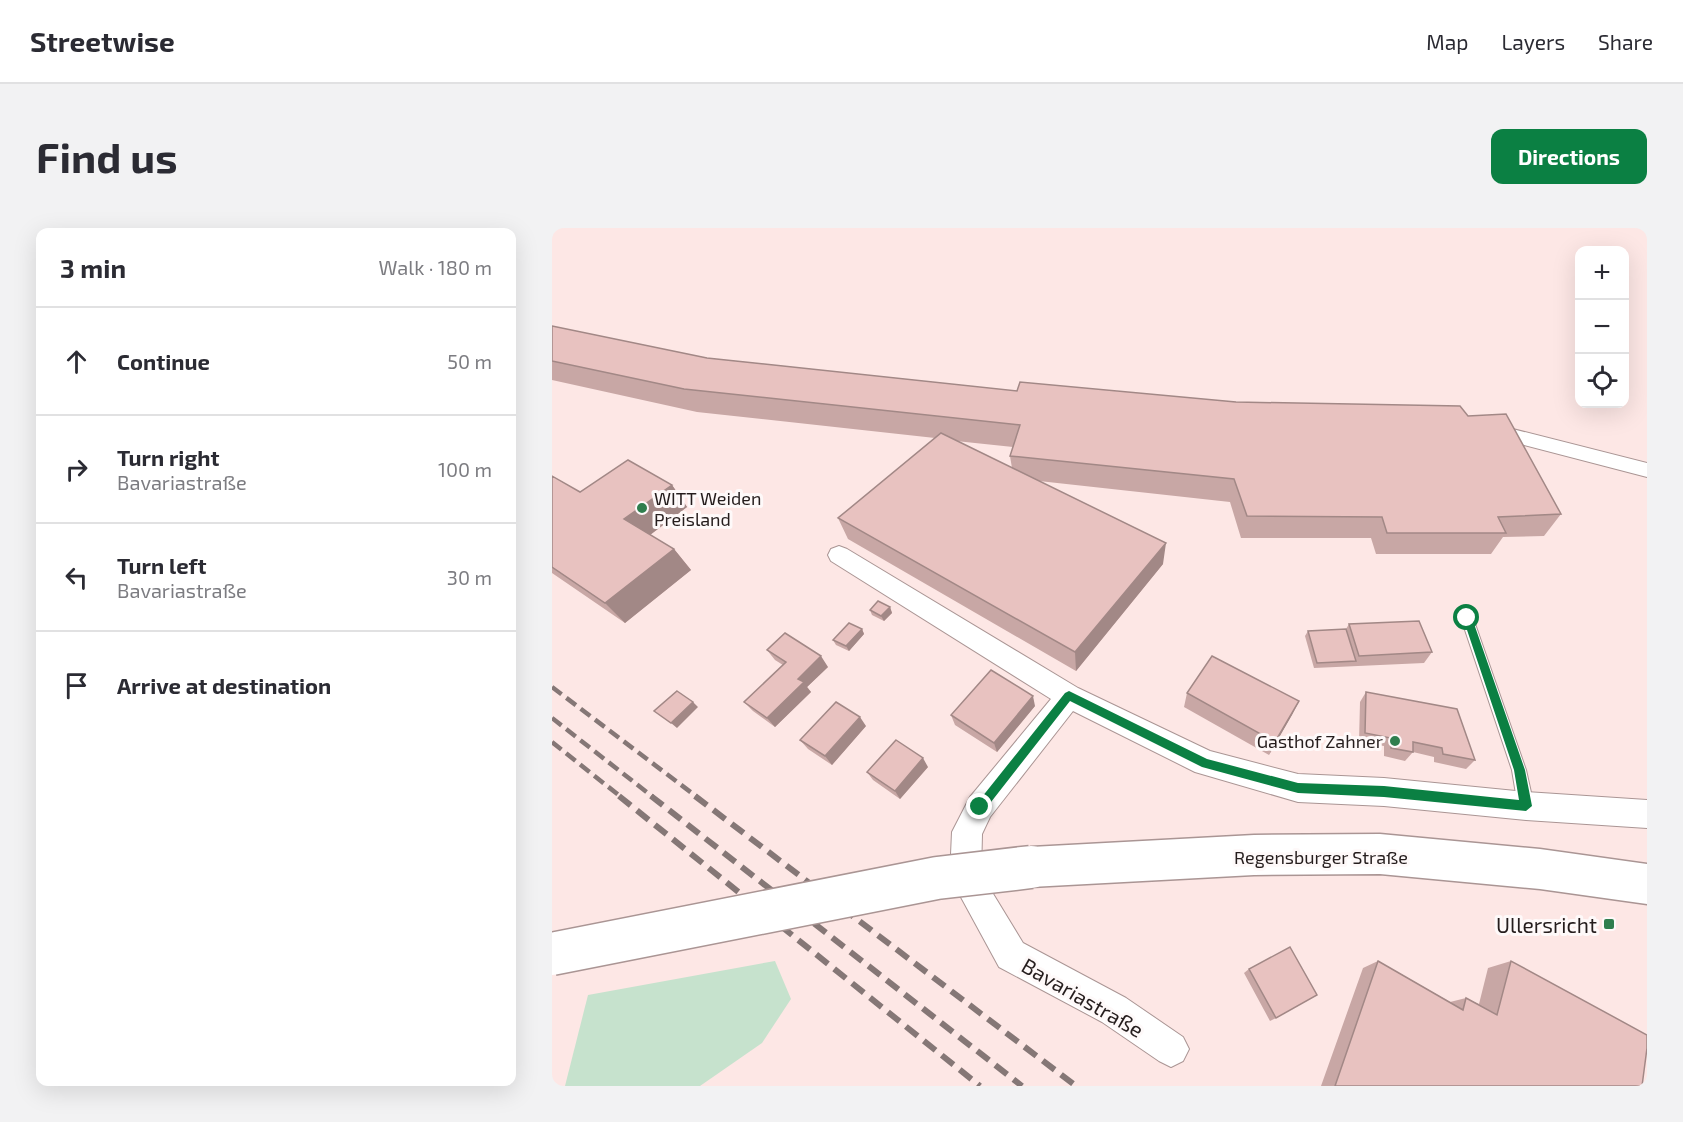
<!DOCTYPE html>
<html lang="en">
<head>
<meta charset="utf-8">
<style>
  body { margin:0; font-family:"Exo 2",sans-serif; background:#f2f2f3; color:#2b2b33 }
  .controls { position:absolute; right:18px; top:18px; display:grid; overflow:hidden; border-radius:12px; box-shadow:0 6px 24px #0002 }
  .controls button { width:54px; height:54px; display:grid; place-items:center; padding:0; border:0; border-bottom:2px solid #e1e1e2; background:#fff; color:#2b2b33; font:30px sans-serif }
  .stop { position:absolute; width:18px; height:18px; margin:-14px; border:4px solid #0b8043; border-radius:50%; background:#fff }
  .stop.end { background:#0b8043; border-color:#fff; box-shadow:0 2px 6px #0008 }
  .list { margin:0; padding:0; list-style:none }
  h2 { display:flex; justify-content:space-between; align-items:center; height:78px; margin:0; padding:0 24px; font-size:26px }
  h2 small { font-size:20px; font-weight:400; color:#7c7c81 }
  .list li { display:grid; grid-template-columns:39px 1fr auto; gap:18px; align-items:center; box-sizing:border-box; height:108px; padding:0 24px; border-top:2px solid #e1e1e2 }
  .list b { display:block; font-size:22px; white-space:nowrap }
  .list p { margin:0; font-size:20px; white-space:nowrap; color:#7c7c81 }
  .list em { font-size:20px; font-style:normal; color:#7c7c81 }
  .icon { flex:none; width:33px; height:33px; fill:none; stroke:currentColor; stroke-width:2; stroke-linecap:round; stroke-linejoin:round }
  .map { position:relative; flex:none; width:1095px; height:858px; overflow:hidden; border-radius:12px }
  header { display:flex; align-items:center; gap:36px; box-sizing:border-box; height:84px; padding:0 30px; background:#fff; border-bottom:2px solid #e1e1e2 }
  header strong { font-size:28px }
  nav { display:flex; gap:33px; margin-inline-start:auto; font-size:21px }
  .intro { display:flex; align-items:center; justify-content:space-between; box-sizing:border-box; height:144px; padding:0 36px }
  h1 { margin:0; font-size:42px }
  .button { padding:15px 27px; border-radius:12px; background:#0b8043; color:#fff; font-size:21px; font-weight:700 }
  main { display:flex; gap:36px; padding:0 36px }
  aside { flex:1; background:#fff; border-radius:12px; box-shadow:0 6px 24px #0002 }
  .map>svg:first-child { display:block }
  .green { fill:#c6e2cd }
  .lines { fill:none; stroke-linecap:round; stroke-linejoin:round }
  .lane-casing { stroke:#aa9594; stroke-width:2 }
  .street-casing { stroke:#aa9594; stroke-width:2 }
  .secondary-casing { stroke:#aa9594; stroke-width:3 }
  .lane { fill:#fff; fill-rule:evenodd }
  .street { fill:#fff; fill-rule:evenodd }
  .secondary { fill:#fff; fill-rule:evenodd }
  .rail-far1 { stroke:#857776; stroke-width:4.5; stroke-dasharray:12 6; stroke-linecap:butt }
  .rail { stroke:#857776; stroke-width:6; stroke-dasharray:15 8; stroke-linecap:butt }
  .secondary-bridge-casing { stroke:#aa9594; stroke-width:45; stroke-linecap:butt }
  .secondary-bridge { stroke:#fff; stroke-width:42 }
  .wall { fill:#c8a7a5; fill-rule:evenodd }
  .shaded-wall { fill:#a28886 }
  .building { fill:#e8c2c0; stroke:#a28886; stroke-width:1.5 }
  .route { fill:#0b8043 }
  .poi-dot { fill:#2f7e4e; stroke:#fef9f9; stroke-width:2 }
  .labels { text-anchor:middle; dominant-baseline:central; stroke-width:6; stroke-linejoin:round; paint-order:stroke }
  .poi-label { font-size:18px; fill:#251d1d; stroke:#fef9f9; text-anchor:start }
  .street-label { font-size:18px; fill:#251d1d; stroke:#fef9f9 }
  .near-poi-label { font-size:21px; fill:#251d1d; stroke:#fef9f9; text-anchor:end }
  .near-street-label { font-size:21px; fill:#251d1d; stroke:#fef9f9 }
</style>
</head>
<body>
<header>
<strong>Streetwise</strong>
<nav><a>Map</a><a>Layers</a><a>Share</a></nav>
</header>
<div class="intro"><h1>Find us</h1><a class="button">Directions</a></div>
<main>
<aside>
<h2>3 min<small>Walk · 180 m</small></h2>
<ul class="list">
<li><svg class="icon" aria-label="ahead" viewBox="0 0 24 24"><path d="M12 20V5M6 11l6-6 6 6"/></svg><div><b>Continue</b></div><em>50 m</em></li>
<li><svg class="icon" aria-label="right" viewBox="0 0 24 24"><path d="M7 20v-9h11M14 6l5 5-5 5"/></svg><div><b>Turn right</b><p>Bavariastraße</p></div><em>100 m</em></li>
<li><svg class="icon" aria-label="left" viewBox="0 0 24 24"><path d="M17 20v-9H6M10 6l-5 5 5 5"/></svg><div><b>Turn left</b><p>Bavariastraße</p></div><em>30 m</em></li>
<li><svg class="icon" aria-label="arrive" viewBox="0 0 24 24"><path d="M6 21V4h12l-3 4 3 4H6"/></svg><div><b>Arrive at destination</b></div></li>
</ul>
</aside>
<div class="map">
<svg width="1095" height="858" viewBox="0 0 1095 858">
  <rect width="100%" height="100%" fill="#fde7e5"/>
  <path class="green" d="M223 733 239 771 210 815 148 858H13L36 767Z"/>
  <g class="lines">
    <defs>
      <path id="lane" d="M915 385 920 386 921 390 974 542 982 578 979 583 974 585 969 583 966 578 960 542 909 390 910 386Z"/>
      <path id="street" d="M933 194 1095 235V249L926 205 923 200 926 195Z
        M287 318 295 321 526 460 658 523 746 546 832 550 974 564 1095 572V600L974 592 832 578 746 574 643 544 521 483 438 589 430 606 429 646 471 715 574 770 631 809 637 821 631 833 619 839 607 833 550 794 447 739 398 649 400 604 418 569 499 471 279 333 276 327 279 321Z"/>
      <path id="secondary" d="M828 606 988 621 1095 636V676L988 661 828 646 702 647 479 659 465 653 459 639 465 625 479 619 702 607Z"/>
    </defs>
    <use href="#lane" class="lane-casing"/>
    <use href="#street" class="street-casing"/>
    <use href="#secondary" class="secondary-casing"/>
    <use href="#lane" class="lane"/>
    <use href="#street" class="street"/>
    <use href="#secondary" class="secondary"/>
    <path class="rail-far1" d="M0 459 145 569
      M0 490 101 569
      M0 514 69 569"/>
    <path class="rail" d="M67 568 428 858
      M99 568 470 858
      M143 568 524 858"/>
    <defs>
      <path id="secondary-bridge" d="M0 726 385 650 479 639"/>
    </defs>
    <use href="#secondary-bridge" class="secondary-bridge-casing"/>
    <use href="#secondary-bridge" class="secondary-bridge"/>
  </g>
  <path class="wall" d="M0 98 155 130 465 163 916 188 1009 286 992 308 951 309 939 326H824L819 310H689L678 274 487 253 611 336 524 443 296 311 286 290 383 210 145 184 0 152ZM404 213 461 219 458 228 460 240Z
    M0 248 28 264 120 257 135 279 98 307 122 321 139 342 73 395 0 345Z
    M338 379 340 385 332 393 320 387 318 382Z
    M797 396 880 424 872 435 762 440 753 408 756 403 794 401Z
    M310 401 312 406 297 423 284 417 281 412Z
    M215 422 276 439 255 459 259 464 223 499 201 483 192 474 231 437 223 432Z
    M814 464 923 532 914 541 882 534V529L861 524 853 533 832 528V518L807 514 808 474Z
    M635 465 747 473 717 527 632 479Z
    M483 478 445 524 403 497 399 487Z
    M314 498 280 537 256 521 248 512Z
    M376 539 348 571 321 552 315 544Z
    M826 733 898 774 914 770 927 776 936 740 959 733 1090 858H769L811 740Z
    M697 741 724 790 718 793 692 745Z"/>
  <path class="shaded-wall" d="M120 257 135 279 90 313 72 291Z
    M614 315 611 336 524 443 523 424Z
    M122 321 139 342 73 395 53 375Z
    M338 379 340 385 332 393 329 388Z
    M310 401 312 406 297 423 294 418Z
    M269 428 276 439 255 459 259 464 223 499 215 490 246 451Z
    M481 468 483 478 445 524 442 515Z
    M747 473 740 487 717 527 723 514Z
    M141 474 146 479 125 500 119 495Z
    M308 489 314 498 280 537 273 528Z
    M371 530 376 539 348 571 343 563Z"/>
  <path class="building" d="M0 98 155 130 465 163 468 154 684 174 908 178 916 188 954 186 1009 286 946 289 954 305H835L830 289 695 288 682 251 458 228 468 197 132 161 0 133Z
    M389 205 614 315 523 424 286 290Z
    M76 232 120 257 72 291 122 321 53 375 0 339V248L28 264Z
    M326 373 338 379 329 388 318 382Z
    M867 393 880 424 807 428 797 396Z
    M297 395 310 401 294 418 281 412Z
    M794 401 804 433 765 435 756 403Z
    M233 405 269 428 246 451 252 454 215 490 192 474 234 434 215 422Z
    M660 428 747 473 723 514 635 465Z
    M439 442 481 468 442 515 399 487Z
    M125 463 141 474 119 495 102 483Z
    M814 464 905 481 923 532 891 526 890 520 861 514V524L839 520V510L813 505Z
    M284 474 308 489 273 528 248 512Z
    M344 512 371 530 343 563 315 544Z
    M738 719 765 767 724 790 697 741Z
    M826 733 911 782 914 770 945 787 959 733 1095 807V820L1090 858H783Z"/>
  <path class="route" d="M915 386 920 390 973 542 980 578 974 583 832 569 746 565 650 539 518 473 432 583H424L422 579 513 465 517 463 655 531 746 555 832 558 967 572 962 542 911 390Z"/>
  <g class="poi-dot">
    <circle cx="90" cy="280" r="6"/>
    <circle cx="843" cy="513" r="6"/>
    <rect x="1051" y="690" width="12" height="12" rx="3"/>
  </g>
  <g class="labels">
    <g class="poi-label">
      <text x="102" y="270">WITT Weiden<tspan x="102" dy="21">Preisland</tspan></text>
      <text x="831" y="513" text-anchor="end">Gasthof Zahner</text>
    </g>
    <g class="street-label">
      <text x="769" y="629">Regensburger Straße</text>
    </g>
    <g class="near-poi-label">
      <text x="1045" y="696">Ullersricht</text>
    </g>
    <g class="near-street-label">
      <text transform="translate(531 769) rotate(30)">Bavariastraße</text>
    </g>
  </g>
</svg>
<div class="controls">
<button>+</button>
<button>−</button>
<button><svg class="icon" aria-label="locate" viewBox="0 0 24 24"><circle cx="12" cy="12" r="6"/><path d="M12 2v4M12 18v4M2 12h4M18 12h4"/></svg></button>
</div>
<div class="stop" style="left:915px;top:390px"></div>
<div class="stop end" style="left:428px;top:579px"></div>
</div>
</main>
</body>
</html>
